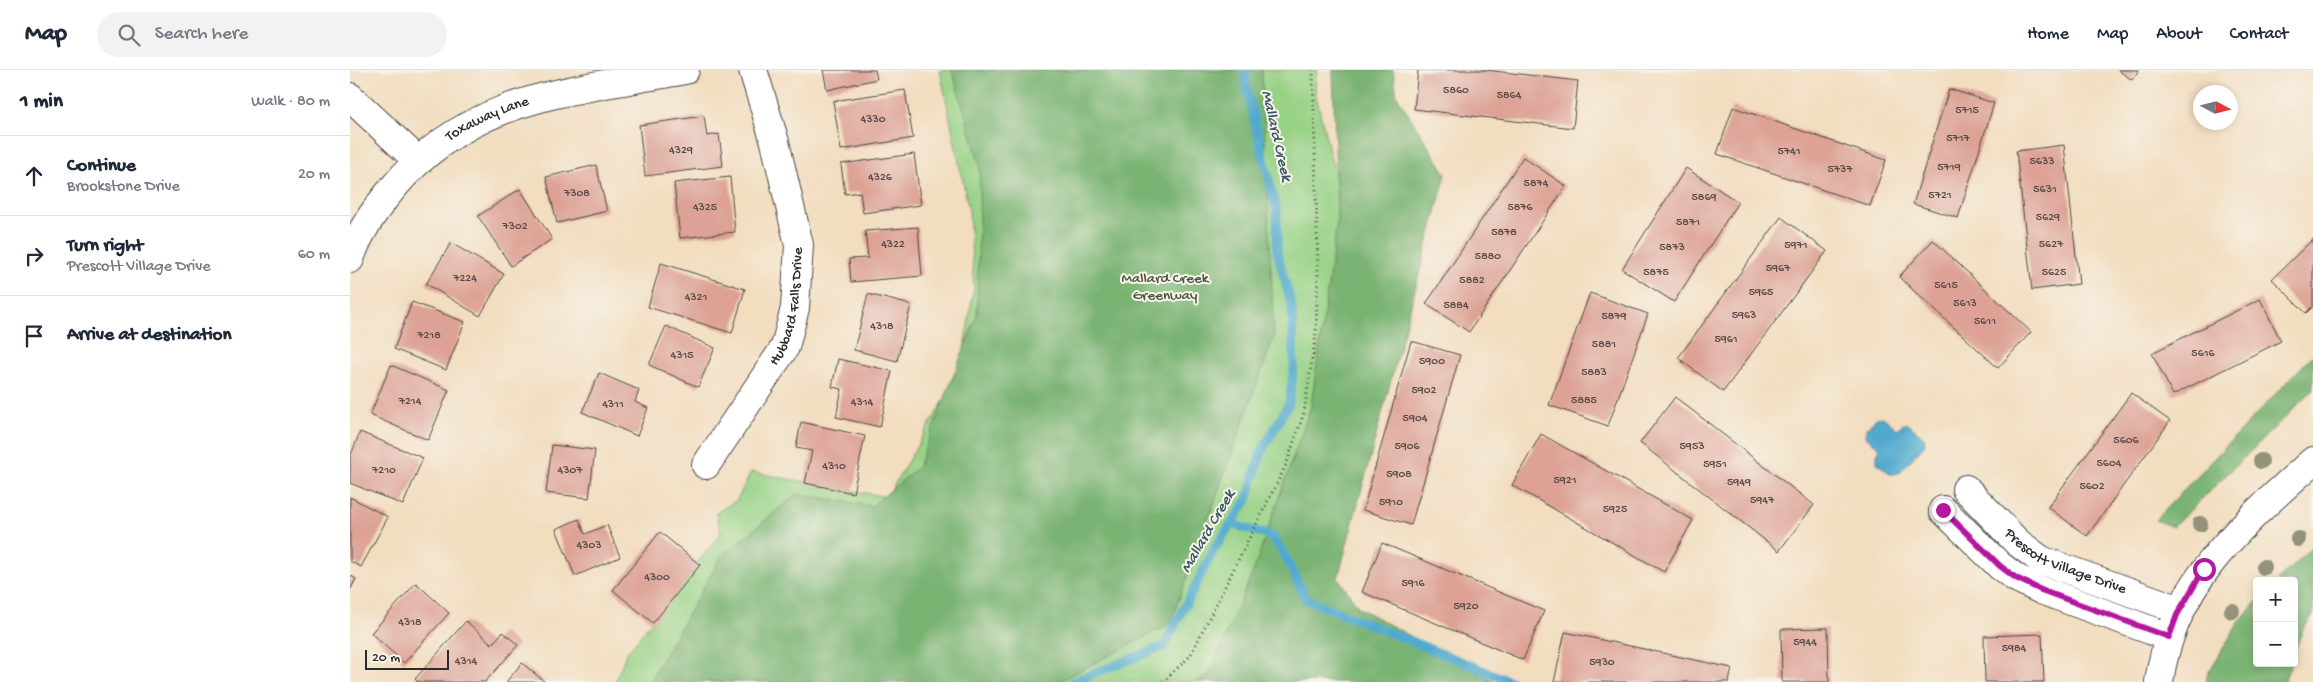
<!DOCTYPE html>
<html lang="en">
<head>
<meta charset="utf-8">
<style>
  body { margin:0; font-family:"Gochi Hand",sans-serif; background:#f2f2f3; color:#1f2937 }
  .controls { position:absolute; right:15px; bottom:15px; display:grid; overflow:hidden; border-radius:5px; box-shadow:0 2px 8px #0003 }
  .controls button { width:45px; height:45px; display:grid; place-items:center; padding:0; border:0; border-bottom:1px solid #e0e1e3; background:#fff; color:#1f2937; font:25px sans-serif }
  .compass { position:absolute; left:1843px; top:15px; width:45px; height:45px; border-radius:50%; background:#fff; box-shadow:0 2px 8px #0003; rotate:97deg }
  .scale { position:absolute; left:15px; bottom:12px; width:84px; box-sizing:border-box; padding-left:5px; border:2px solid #2b2b2b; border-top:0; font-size:14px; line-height:18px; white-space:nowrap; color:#2b2b2b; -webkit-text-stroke:4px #f7f3e8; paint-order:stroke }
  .stop { position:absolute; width:15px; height:15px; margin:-11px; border:4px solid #b5179e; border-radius:50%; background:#fff }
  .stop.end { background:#b5179e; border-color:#fff; box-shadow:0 1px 5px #0008 }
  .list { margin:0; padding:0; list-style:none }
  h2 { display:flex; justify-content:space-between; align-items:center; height:65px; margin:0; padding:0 20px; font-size:21px }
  h2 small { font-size:16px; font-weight:400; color:#747a83 }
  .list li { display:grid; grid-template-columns:32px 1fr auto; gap:15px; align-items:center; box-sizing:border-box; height:80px; padding:0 20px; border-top:1px solid #e0e1e3 }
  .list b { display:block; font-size:19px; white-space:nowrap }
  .list p { margin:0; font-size:16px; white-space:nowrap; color:#747a83 }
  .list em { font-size:16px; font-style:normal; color:#747a83 }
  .icon { flex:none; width:28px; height:28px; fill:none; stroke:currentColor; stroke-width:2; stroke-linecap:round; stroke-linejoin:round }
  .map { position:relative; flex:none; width:1963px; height:612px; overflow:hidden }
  header { display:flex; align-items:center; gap:30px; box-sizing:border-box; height:70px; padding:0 25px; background:#fff; border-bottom:1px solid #e0e1e3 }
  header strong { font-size:24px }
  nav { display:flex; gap:28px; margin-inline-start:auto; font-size:18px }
  .search { width:350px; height:45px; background:#f2f2f3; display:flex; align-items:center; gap:12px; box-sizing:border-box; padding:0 18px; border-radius:28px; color:#747a83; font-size:19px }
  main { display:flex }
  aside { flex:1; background:#fff }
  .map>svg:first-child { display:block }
  .green { fill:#98d286; stroke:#627e58 }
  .forest { fill:#7ab473; stroke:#52704f }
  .water { fill:#51aace; stroke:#3e6a7c }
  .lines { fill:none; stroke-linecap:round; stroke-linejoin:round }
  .stream { stroke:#51aace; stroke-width:9 }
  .building { fill:#dda295 }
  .minor-casing { stroke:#494641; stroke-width:30 }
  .path { stroke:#494641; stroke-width:3; stroke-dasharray:1 4; stroke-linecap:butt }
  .minor { stroke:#fff; stroke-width:28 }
  .tree { fill:#93927a }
  .route { stroke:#b5179e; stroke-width:6 }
  .labels { text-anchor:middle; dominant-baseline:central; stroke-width:4; stroke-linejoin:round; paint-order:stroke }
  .number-label { font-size:12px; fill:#584946 }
  .street-label { font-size:15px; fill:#2b2b2b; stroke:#f7f3e8 }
  .park-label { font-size:15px; fill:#465542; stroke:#f7f3e8 }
  .water-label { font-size:16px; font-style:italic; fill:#385764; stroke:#f7f3e8 }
</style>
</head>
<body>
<header>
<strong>Map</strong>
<div class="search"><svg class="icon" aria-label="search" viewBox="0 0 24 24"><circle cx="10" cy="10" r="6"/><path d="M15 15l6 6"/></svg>Search here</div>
<nav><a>Home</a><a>Map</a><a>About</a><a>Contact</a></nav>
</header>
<main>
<aside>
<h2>1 min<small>Walk · 80 m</small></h2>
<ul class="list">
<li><svg class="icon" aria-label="ahead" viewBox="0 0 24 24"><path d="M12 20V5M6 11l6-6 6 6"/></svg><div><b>Continue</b><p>Brookstone Drive</p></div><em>20 m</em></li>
<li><svg class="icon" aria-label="right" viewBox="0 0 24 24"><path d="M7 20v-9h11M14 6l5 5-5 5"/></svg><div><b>Turn right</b><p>Prescott Village Drive</p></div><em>60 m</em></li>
<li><svg class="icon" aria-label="arrive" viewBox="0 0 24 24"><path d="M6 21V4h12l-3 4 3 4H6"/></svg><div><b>Arrive at destination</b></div></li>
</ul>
</aside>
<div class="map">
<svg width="1963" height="612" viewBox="0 0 1963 612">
  <rect width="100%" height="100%" fill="#f7f3e8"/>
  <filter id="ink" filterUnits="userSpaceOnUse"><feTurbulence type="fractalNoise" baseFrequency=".02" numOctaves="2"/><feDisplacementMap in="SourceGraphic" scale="10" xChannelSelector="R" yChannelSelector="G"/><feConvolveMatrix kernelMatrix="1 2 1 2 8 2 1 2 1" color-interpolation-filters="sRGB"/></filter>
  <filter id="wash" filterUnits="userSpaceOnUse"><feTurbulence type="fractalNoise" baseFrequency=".0096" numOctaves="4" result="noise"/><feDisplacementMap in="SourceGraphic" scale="20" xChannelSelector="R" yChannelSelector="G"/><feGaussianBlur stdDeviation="1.12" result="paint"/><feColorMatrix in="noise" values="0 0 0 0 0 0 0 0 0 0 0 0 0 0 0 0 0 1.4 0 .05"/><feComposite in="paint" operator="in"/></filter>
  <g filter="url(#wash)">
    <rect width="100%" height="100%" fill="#f2ddbf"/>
    <path class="green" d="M590 0H967L965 21 1014 229 862 612H265L276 584 371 463 366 443 387 430 401 402 537 427 610 303 624 217 619 141Z"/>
    <path class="forest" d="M602 0H912L924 267 820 554 708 612H301L304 603 371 487 447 424 522 436 568 397 627 245 630 95Z
      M983 0H1043L1047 26 1096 104 988 508 1009 538 1144 612H846L859 604 903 502 961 336 987 152Z
      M1963 285V320L1823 457 1805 450Z
      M1963 476V546L1953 559 1944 584V511H1927Z
      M1907 531V593H1941L1934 612H1856L1857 605 1889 552Z"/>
    <path class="water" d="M1533 347 1547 359 1552 354H1558L1574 367 1575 374 1549 403 1541 404 1527 393V384L1530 378 1516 367V359L1526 348Z"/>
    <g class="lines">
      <path class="stream" d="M881 454 922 466 935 486 956 529 1162 612
        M722 612 814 576 865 478 897 430 911 383 939 333 944 297 942 237 927 182V143L896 16 895 0"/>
    </g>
    <g id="blocks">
      <path class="building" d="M473 0H525L527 9 477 20Z
        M1068 0H1136L1228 11 1223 58 1064 39Z
        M1768 0H1789L1782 10Z
        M1599 19 1644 33 1608 148 1563 134Z
        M555 20 563 68 491 80 483 31Z
        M1383 37 1536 90 1520 136 1367 84Z
        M354 46 357 66 369 64 373 96 295 106 289 55Z
        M1714 75 1729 214 1682 220 1666 81Z
        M564 84 571 135 513 143 510 122 495 124 491 94Z
        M1173 87 1216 116 1119 262 1076 234Z
        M246 95 257 141 207 153 196 107Z
        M1336 98 1388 132 1324 232 1272 199Z
        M380 107 385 162 330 168 324 113Z
        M170 119 202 169 161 196 128 146Z
        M1431 147 1477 181 1373 322 1328 288Z
        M568 157 572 206 501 212 499 189 518 188 515 161Z
        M1963 169V236L1956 243 1922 209Z
        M1583 170 1681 262 1648 298 1549 207Z
        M101 173 154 204 130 246 76 214Z
        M311 193 395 219 382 263 298 237Z
        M1240 223 1298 244 1258 356 1199 335Z
        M518 224 561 235 547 291 504 280Z
        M1910 229 1931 271 1823 325 1802 283Z
        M62 232 115 252 96 300 44 279Z
        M316 256 365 278 348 317 299 295Z
        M1061 271 1110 285 1061 455 1013 440Z
        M488 289 542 301 530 357 486 347 492 319 482 317Z
        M41 295 99 320 78 370 20 345Z
        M249 303 289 320 285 332 298 338 287 366 232 342Z
        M1781 323 1820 351 1737 466 1698 437Z
        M1325 327 1464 435 1429 481 1290 373Z
        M451 352 515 366 503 423 455 413 462 381 446 378Z
        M10 362 73 388 53 435 0 413V387Z
        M1191 364 1343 450 1314 502 1162 415Z
        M202 375 245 380 239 428 196 423Z
        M0 427 38 447 11 497 0 491Z
        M229 449 235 464 257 455 270 487 225 506 206 459Z
        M310 462 350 495 303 553 263 520Z
        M1032 473 1194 541 1173 590 1012 522Z
        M0 505 6 509 0 520Z
        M66 513 99 543 54 593 21 563Z
        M116 551 142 574 153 562 168 575 135 612H68L65 609Z
        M1478 558 1479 612H1432L1431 559Z
        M1215 562 1382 598 1379 612H1204Z
        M1692 564 1694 612H1635L1634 566Z
        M172 593 195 612H156Z"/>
    </g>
  </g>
  <g filter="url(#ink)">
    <use href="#blocks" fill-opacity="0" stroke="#494641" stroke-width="1"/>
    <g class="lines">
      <defs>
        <g id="minor">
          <path d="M0 27 67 90"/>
          <path id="s1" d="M0 189C8 164 26 138 43 118 120 25 224 21 335 0"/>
          <path id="s2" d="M356 395 435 277 445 238 449 175 425 72 403 0"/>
          <path id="s3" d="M1616 419 1667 472 1691 490 1830 540"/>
          <path d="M1593 440 1650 496 1666 508 1691 520 1819 567"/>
          <path d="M1809 612C1823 511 1892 455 1963 391"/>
        </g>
      </defs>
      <use href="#minor" class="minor-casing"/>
      <path class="path" d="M813 612 840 586 936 395 954 343 966 263 968 201 963 0"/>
      <use href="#minor" class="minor"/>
    </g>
    <g class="tree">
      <circle cx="1911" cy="391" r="8"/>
      <circle cx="1850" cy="454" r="8"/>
      <circle cx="1948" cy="469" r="8"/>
      <circle cx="1914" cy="497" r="8"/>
      <circle cx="1882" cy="541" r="8"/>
    </g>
  </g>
  <g class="lines" filter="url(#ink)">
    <path class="route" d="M1593 440 1650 496 1666 508 1691 520 1819 567 1827 545 1854 499"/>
  </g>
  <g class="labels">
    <g class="number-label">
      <text x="1106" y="21">5860</text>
      <text x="1159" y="26">5864</text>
      <text x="1617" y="41">5715</text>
      <text x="523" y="50">4330</text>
      <text x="1608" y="69">5717</text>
      <text x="331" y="81">4329</text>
      <text x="1439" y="82">5741</text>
      <text x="1692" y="92">5633</text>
      <text x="1599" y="98">5719</text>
      <text x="1490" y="100">5737</text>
      <text x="530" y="108">4326</text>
      <text x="1186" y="114">5874</text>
      <text x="1695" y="120">5631</text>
      <text x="227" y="124">7308</text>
      <text x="1590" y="126">5721</text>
      <text x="1354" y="128">5869</text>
      <text x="355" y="138">4325</text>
      <text x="1170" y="138">5876</text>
      <text x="1698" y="148">5629</text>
      <text x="1338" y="153">5871</text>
      <text x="165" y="157">7302</text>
      <text x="1154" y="163">5878</text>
      <text x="543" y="175">4322</text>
      <text x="1701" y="175">5627</text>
      <text x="1446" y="176">5971</text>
      <text x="1322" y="178">5873</text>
      <text x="1138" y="187">5880</text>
      <text x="1428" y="199">5967</text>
      <text x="1306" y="203">5875</text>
      <text x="1704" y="203">5625</text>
      <text x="115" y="209">7224</text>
      <text x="1122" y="211">5882</text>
      <text x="1596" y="216">5615</text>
      <text x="1411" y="223">5965</text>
      <text x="346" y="228">4321</text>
      <text x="1615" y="234">5613</text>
      <text x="1106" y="236">5884</text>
      <text x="1394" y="246">5963</text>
      <text x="1264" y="247">5879</text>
      <text x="1635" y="252">5611</text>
      <text x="532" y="257">4318</text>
      <text x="79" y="266">7218</text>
      <text x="1376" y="270">5961</text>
      <text x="1254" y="275">5881</text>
      <text x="1853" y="284">5616</text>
      <text x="332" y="286">4315</text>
      <text x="1082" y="292">5900</text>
      <text x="1244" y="303">5883</text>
      <text x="1074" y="321">5902</text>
      <text x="1234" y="331">5885</text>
      <text x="60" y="332">7214</text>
      <text x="512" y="333">4314</text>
      <text x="263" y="335">4311</text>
      <text x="1065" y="349">5904</text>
      <text x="1776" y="371">5606</text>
      <text x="1057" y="377">5906</text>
      <text x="1342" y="377">5953</text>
      <text x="1759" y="394">5604</text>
      <text x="1365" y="395">5951</text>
      <text x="484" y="397">4310</text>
      <text x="34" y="401">7210</text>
      <text x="220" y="401">4307</text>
      <text x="1049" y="405">5908</text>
      <text x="1215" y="411">5921</text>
      <text x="1389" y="413">5949</text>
      <text x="1742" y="417">5602</text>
      <text x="1412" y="431">5947</text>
      <text x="1041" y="433">5910</text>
      <text x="1265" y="440">5925</text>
      <text x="239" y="476">4303</text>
      <text x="307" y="508">4300</text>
      <text x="1063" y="514">5916</text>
      <text x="1116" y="537">5920</text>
      <text x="60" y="553">4318</text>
      <text x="1455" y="573">5944</text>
      <text x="1664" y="579">5984</text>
      <text x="116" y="592">4314</text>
      <text x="1252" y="593">5930</text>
    </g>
    <g class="street-label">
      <text stroke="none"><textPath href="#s1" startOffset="202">Toxaway Lane</textPath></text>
      <text stroke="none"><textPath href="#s2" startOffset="182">Hubbard Falls Drive</textPath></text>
      <text stroke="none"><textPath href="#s3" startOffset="126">Prescott Village Drive</textPath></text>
    </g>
    <g class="park-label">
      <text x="815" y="209">Mallard Creek<tspan x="815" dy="17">Greenway</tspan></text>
    </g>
    <g class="water-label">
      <text transform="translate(925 66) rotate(77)">Mallard Creek</text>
      <text transform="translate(859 462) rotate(-60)">Mallard Creek</text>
    </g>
  </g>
</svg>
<div class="controls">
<button>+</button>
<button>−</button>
</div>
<svg class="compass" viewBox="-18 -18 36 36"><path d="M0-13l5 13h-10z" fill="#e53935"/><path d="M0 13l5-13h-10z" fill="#747a83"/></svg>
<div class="scale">20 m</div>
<div class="stop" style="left:1854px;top:499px"></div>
<div class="stop end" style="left:1593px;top:440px"></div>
</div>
</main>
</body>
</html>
